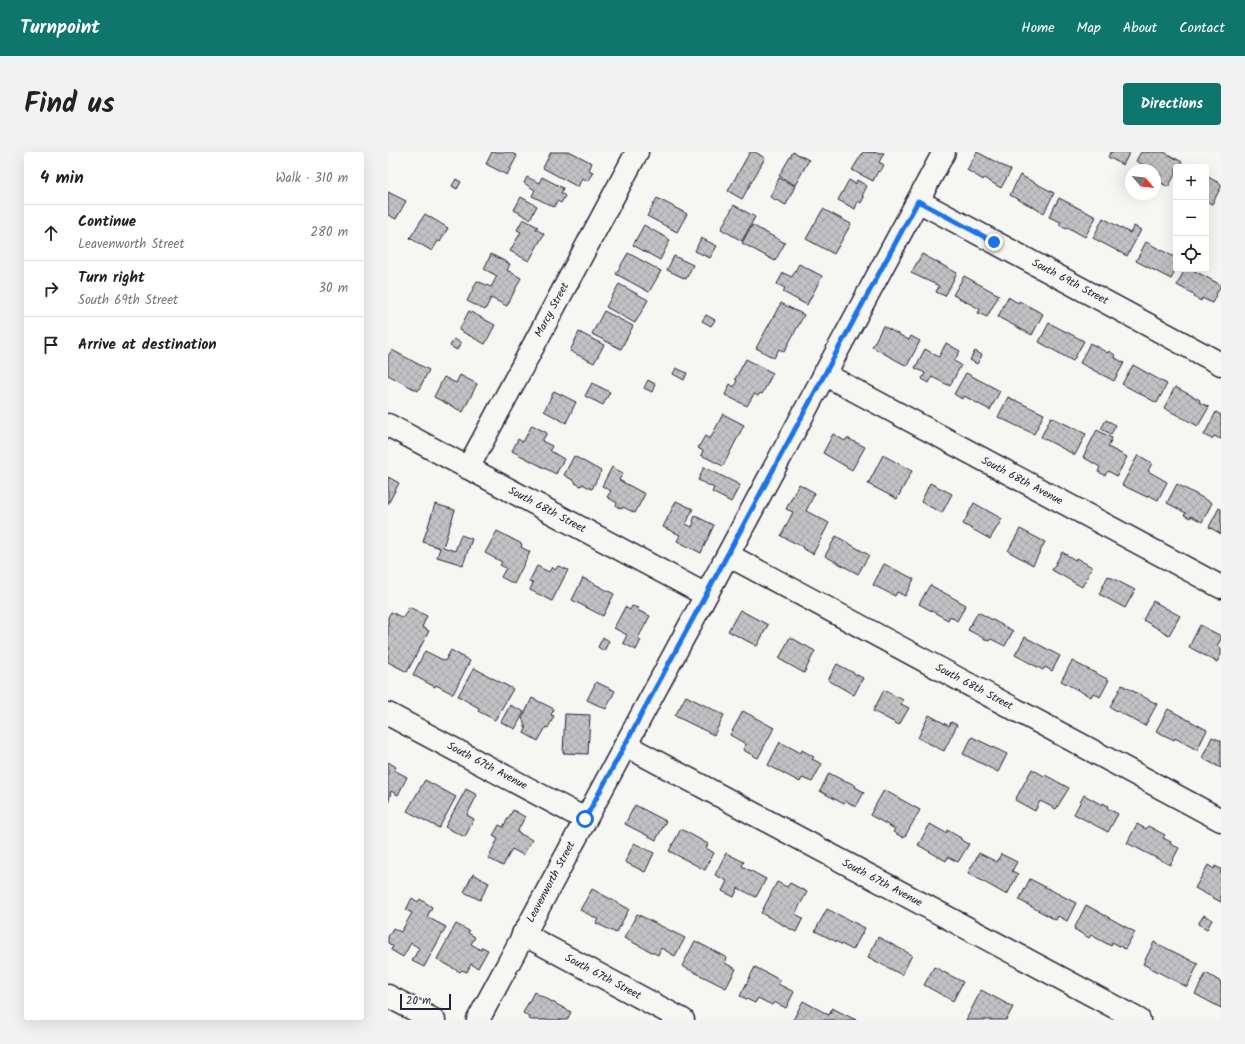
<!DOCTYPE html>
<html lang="en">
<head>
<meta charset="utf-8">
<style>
  body { margin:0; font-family:Kalam,sans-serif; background:#f2f2f2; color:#222 }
  .controls { position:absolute; right:12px; top:12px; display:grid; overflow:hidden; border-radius:4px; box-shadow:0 4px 16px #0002 }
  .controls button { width:36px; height:36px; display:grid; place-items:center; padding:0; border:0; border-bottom:1px solid #e0e0e0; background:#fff; color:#222; font:20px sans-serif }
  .compass { position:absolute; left:737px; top:12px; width:36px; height:36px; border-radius:50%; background:#fff; box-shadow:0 4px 16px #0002; rotate:118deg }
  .scale { position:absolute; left:12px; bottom:10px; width:51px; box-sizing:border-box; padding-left:4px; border:2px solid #22223b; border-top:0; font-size:11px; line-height:14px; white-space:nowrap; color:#22223b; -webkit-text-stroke:3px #f6f6f2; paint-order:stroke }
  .stop { position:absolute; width:12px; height:12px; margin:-9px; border:3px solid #1a73e8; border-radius:50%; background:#fff }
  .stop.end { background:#1a73e8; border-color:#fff; box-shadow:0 1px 4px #0008 }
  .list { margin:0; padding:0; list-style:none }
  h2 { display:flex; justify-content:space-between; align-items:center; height:52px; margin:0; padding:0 16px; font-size:17px }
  h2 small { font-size:13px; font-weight:400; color:#767676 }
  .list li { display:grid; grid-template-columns:26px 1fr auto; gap:12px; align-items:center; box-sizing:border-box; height:56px; padding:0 16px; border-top:1px solid #e0e0e0 }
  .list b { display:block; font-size:15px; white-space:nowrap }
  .list p { margin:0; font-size:13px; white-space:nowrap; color:#767676 }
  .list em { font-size:13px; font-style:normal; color:#767676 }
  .icon { flex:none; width:22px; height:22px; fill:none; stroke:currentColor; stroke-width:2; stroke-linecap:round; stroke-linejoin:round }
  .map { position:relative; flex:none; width:833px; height:868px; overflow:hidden; border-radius:4px }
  header { display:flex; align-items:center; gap:24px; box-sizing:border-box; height:56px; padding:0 20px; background:#0f766e; color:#fff }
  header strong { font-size:19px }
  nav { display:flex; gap:22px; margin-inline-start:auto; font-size:14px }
  .intro { display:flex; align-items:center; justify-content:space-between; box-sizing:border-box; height:96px; padding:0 24px }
  h1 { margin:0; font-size:28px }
  .button { padding:10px 18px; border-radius:4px; background:#0f766e; color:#fff; font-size:14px; font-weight:700 }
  main { display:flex; gap:24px; padding:0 24px }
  aside { flex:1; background:#fff; border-radius:4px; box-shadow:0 4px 16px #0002 }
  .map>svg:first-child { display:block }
  .building { fill:url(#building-cross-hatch); stroke:#22223b }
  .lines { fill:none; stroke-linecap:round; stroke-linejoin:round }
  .minor-casing { stroke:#22223b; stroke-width:25 }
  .minor { stroke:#f6f6f2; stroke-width:22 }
  .route { stroke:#1a73e8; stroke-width:5 }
  .labels { text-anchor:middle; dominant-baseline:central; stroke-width:3; stroke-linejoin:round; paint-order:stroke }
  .street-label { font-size:11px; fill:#22223b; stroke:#f6f6f2 }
</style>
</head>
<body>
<header>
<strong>Turnpoint</strong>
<nav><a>Home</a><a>Map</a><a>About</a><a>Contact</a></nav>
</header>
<div class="intro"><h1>Find us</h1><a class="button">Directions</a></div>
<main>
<aside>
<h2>4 min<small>Walk · 310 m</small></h2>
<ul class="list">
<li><svg class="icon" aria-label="ahead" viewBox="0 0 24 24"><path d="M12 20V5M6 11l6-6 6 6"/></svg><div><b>Continue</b><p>Leavenworth Street</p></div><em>280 m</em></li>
<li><svg class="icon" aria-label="right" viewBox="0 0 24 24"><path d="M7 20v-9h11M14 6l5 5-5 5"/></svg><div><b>Turn right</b><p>South 69th Street</p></div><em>30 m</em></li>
<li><svg class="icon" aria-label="arrive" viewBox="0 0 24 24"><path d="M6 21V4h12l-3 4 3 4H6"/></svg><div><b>Arrive at destination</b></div></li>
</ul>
</aside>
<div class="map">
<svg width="833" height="868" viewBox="0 0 833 868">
  <defs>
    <pattern id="building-cross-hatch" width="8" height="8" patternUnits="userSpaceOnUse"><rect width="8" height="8" fill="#c2c2c4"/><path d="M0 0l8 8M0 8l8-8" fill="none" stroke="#a6a6a9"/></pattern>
  </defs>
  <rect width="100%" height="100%" fill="#f6f6f2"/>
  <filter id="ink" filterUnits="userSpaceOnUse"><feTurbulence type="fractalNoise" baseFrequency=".025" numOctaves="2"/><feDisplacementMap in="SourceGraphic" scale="8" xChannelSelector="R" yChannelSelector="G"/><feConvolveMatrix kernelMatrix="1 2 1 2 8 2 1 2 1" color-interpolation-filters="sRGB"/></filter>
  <g filter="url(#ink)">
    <path class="building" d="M104 0H122L129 4 119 23 98 12Z
      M163 0H183L204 11 201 18 205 20 200 29 194 26 190 35 155 16Z
      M362 0H367L377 6 354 47 340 39Z
      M405 0 421 8 407 33 391 24Z
      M475 0 496 1 491 10 496 13 492 20 490 19 485 29 464 18Z
      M589 0 623 18 613 36 596 26 595 28 589 24 579 18Z
      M723 0H742L735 13 720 5Z
      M753 0H776L794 10 791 15H788V21L780 35 770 29 773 23 767 19V18H764L748 9Z
      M632 23 666 41 656 61 622 43Z
      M818 24 833 32V35L824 52 818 49Z
      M139 25 151 31 154 25 175 36 173 41 177 44 173 51 169 49 166 55 144 44 147 38 136 31Z
      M391 26 407 34 398 53 382 45Z
      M68 27 73 30 69 37 64 34Z
      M461 28 468 32 469 28 479 34 474 44 476 45 473 51 470 49 467 57 450 48Z
      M0 40 18 49 8 67 0 63Z
      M133 45 149 54 142 67 126 58Z
      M269 46 299 62 289 80 259 64Z
      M671 46 708 65 697 85 679 75 678 77 671 73 673 70 661 65Z
      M346 53 367 65 354 89 333 77Z
      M435 57 463 72 446 102 418 87Z
      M37 62 60 76 52 90 50 89 44 99 22 86Z
      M715 66 742 81 746 74 753 78 739 104 705 86Z
      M135 67 150 75 148 77 156 82 141 109 122 99 133 80 129 78Z
      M256 73 282 88 272 108 245 93Z
      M364 73 397 91 387 109 354 91Z
      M313 86 329 94 322 106 307 99Z
      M758 90 788 106V117L783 127 748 109Z
      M240 101 273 119 261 140 228 122Z
      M103 102 122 112 119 118 133 126 119 154 103 146 97 158 79 149 89 129 103 135 109 124 96 117Z
      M534 102 569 121 557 144 548 140 551 134 523 121Z
      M286 104 305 113 298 127 279 118Z
      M411 112 434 124 419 153 395 140 397 136 389 132 395 121 404 125Z
      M797 117H803L833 133 824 151 814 146 813 149 806 145 807 143 789 133Z
      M576 124 611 143 599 165 590 161 592 157 565 143Z
      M231 132 260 148 247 171 218 155Z
      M620 145 630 151 631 149 655 162 644 183 610 165Z
      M393 151 416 163 396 200 391 197 386 206 368 196Z
      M81 159 107 173 97 192 71 178Z
      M216 159 245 174 233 197 204 182Z
      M318 163 327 168 323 174 314 169Z
      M661 171 696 189 685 209 651 190Z
      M495 174 521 188 523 184 532 189 519 214 484 195Z
      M191 180 216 193 206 211 182 199Z
      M66 187 73 191 69 198 62 194Z
      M558 191 572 199 566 209 573 213 562 234 544 225 541 231 534 227 537 221 527 216 537 197 551 205Z
      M702 191 720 201 721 199 727 203 726 205 736 211 726 229 692 211Z
      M4 198 41 218 30 239 0 223V204Z
      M587 199 594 203 589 212 582 208Z
      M358 207 385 221 374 242 372 241 370 244 366 242 359 254 337 243 342 232 346 235 349 228 347 227Z
      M745 213 779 232 769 251 734 232Z
      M288 216 299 221 296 228 285 222Z
      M578 221 612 239 602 258 576 244 574 247 566 242Z
      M72 223 89 232 75 260 46 245 56 225 68 231Z
      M260 228 267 232 264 240 256 236Z
      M204 231 222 240 215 253 197 244Z
      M787 235 812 248 811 250 821 255 810 274 776 256Z
      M166 239 188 250 178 271 156 259Z
      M620 245 656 262 646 282 610 265Z
      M828 260 833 263V287L826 284 824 287 816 283Z
      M335 262 356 273 335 314 313 303 315 299 310 296 317 284 322 287Z
      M663 265 698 282 687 303 653 285Z
      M718 268 728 273 723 282 713 277Z
      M144 273 159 281 154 289 164 294 162 298 164 300 176 307 168 322 124 299 130 287 135 290Z
      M709 278 724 286 720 295 739 305 729 324 720 319 717 323 710 320 712 315 695 305Z
      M445 282 457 289 459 286 477 295 464 318 435 301Z
      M495 303 524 319 509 347 480 332Z
      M750 303 764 311 760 319 779 330 770 348 760 343 759 345 734 333Z
      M186 304 213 319 204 337 194 332 193 334 187 331 188 330 176 323Z
      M224 315 235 321 231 328 257 342 247 361 235 355 234 357 228 354 229 351 219 345 223 339 214 334Z
      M316 315 352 333 343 350 324 340 326 336 310 328Z
      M0 325 11 331 0 352Z
      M542 331 564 342 554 361 533 350Z
      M411 332 427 341 418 359 441 371 425 402 414 396 415 395 393 384 405 360 398 357Z
      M789 332 824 351 814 370 803 364 802 366 796 363 798 361 779 351Z
      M288 349 305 357 298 372 304 375 306 370 305 369 307 364 326 373 313 401 289 389 292 383 275 375Z
      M586 351 614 367 602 387 575 372Z
      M47 352 67 358 55 395 67 399 73 383 84 387 75 413 49 405 52 396 35 390Z
      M831 356 833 357V382L821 375Z
      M632 377 657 390 645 413 620 399Z
      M109 379 134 392 133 395 142 400 126 432 113 425 118 416 112 413 114 410 97 401Z
      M448 384 481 403 470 422 437 404Z
      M674 400 687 408 688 406 704 415 694 435 664 418Z
      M496 412 526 427 517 444 509 440 507 444 485 433Z
      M149 414 161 420 164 415 167 418 170 414 180 418 164 449 142 438 145 431 141 430Z
      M720 424 747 438 737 456 711 442Z
      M195 426 226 442 215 464 184 448Z
      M542 433 578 453 569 469 562 464 560 468 531 452Z
      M765 449 792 464 781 483 755 468Z
      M244 454 250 456 249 458 262 464 250 486 253 488 248 498 235 491 239 483 226 476 237 455 242 458Z
      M21 455 39 464 34 475 41 479 19 520 0 510V500L2 496 0 495V465L3 460 15 466Z
      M352 458 380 473 369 494 340 479Z
      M590 460 625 479 617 494 603 487 601 489 580 478Z
      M812 473 833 484V487L829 494 833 496V503L829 510 801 495Z
      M215 485 221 489 216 499 210 495Z
      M402 485 427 499 416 521 391 507Z
      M637 485 672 504 664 519 657 515 655 518 627 503Z
      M63 498 82 509 65 542 48 533 47 535 25 523 37 499 57 509Z
      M684 509 721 528 712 545 705 541 703 545 673 529Z
      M449 512 475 526 466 543 440 528Z
      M86 516 125 537 107 568 90 559 91 556 70 544Z
      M208 530 227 539 218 557 199 548Z
      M734 533 769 552 757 574 722 555Z
      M496 538 515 548 513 552 521 556 511 573 485 559Z
      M298 544 336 563 326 583 287 564Z
      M144 546 166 557 163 563 166 564 160 576 158 575 150 589 136 581 138 577 135 568 134 567Z
      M122 553 136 560 127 577 113 570Z
      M780 557 819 578 809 598 787 586 786 588 768 579Z
      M355 559 386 576 370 606 355 598 358 592 342 583Z
      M177 562 202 563 200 602 175 601Z
      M541 563 561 574 563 570 569 573 556 599 530 586Z
      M584 585 619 602 610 620 575 602Z
      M824 585 833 589V616L814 606Z
      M392 590 413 601 414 598 426 605 424 607 434 612 424 630 414 626 412 630 380 613Z
      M0 610 8 615 6 618 19 625 10 643 3 639 0 653Z
      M644 617 656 624 657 623 681 636 668 657 652 649 647 659 627 648Z
      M441 621 458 630 459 629 468 634 467 635 476 640 468 655 458 649 456 652 432 639Z
      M37 628 68 645 51 676 19 659Z
      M78 637 89 643 79 663 86 667 77 685 57 675Z
      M496 638 532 658 516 686 505 680 507 677 482 663Z
      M696 643 714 653 715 651 720 654 719 656 730 662 720 680 686 662Z
      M247 653 278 669 268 688 237 672Z
      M125 658 137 665 129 680 144 688 135 703 124 697 115 714 100 706 110 687 105 684 111 673 115 675Z
      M542 672 558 681 559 678 573 686 572 687 581 692 570 710 560 705 558 709 530 693Z
      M749 672 758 677 760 674 777 683 775 686 783 690 782 692 791 696 782 713 739 691Z
      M293 677 320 692 318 696 326 701 317 718 281 699Z
      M246 691 266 701 257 720 237 710Z
      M338 701 356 710 354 714 378 727 368 745 350 736 346 745 334 739 339 729 327 723Z
      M591 701 609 710 613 702 629 710 624 719 630 722 619 743 580 721Z
      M820 713 826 717 827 714 833 717V750L807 736Z
      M85 722 101 731 92 748 76 740Z
      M642 727 688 751 679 769 670 764 668 768 631 748Z
      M389 730 399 735 402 731 419 740 407 762 415 766 408 780 373 761Z
      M204 737 241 757 228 781 208 771 210 767 192 758Z
      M24 746 30 750 32 747 44 755 39 765 58 775 36 815 24 809 31 796 23 791 15 805 3 798 5 794 0 791V785L5 776 13 780 24 761 18 758Z
      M698 753 747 780 737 797 724 790 723 794 703 783 701 786 686 777Z
      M439 757 477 776 465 798 427 779Z
      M249 762 297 786 287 804 273 796 270 803 236 786Z
      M816 763 824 768 819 777 810 772Z
      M68 772 81 779 80 781 87 785 83 792 93 798 94 795 100 798 90 816 83 812 79 820 74 818 72 820 49 807Z
      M490 785 524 803 514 823 480 805Z
      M307 789 339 806 337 811 348 817 338 836 294 814Z
      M766 790 810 812 799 835 755 812Z
      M367 815 392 828 390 832 406 840 398 856 386 850 384 853 370 846 367 851 352 844Z
      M546 815 575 830 565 849 536 833Z
      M818 821 833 830V856L807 842Z
      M593 838 625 855 618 868H578Z
      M146 840 183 860 179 868H144L141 867 142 865 135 861Z
      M415 849 441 863 444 856 468 868H405Z"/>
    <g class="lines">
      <defs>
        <path id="minor" d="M530 49 833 212
          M436 222 833 435
          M0 273 318 443
          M80 316 249 0
          M340 403 833 668
          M0 562 197 667
          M237 593 751 868
          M135 782 295 868
          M0 844 46 868
          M90 868 556 0"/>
      </defs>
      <use href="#minor" class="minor-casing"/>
      <use href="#minor" class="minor"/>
    </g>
  </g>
  <g class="lines" filter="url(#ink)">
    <path class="route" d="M197 667 530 49 606 90"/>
  </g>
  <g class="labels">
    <g class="street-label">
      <text transform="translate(682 130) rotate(28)">South 69th Street</text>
      <text transform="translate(164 158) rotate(-62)">Marcy Street</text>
      <text transform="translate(634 329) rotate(28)">South 68th Avenue</text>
      <text transform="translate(159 358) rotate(28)">South 68th Street</text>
      <text transform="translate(586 535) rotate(28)">South 68th Street</text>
      <text transform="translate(99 614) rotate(28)">South 67th Avenue</text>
      <text transform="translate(163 730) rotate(-62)">Leavenworth Street</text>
      <text transform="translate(494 731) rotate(28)">South 67th Avenue</text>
      <text transform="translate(215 825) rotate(28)">South 67th Street</text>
    </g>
  </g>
</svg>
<div class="controls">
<button>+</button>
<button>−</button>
<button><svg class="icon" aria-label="locate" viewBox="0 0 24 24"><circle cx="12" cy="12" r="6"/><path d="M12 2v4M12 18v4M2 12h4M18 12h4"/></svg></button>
</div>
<svg class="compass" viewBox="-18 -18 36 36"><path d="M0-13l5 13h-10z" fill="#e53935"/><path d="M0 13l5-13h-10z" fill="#767676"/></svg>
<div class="scale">20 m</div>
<div class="stop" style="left:197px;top:667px"></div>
<div class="stop end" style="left:606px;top:90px"></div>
</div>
</main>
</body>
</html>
